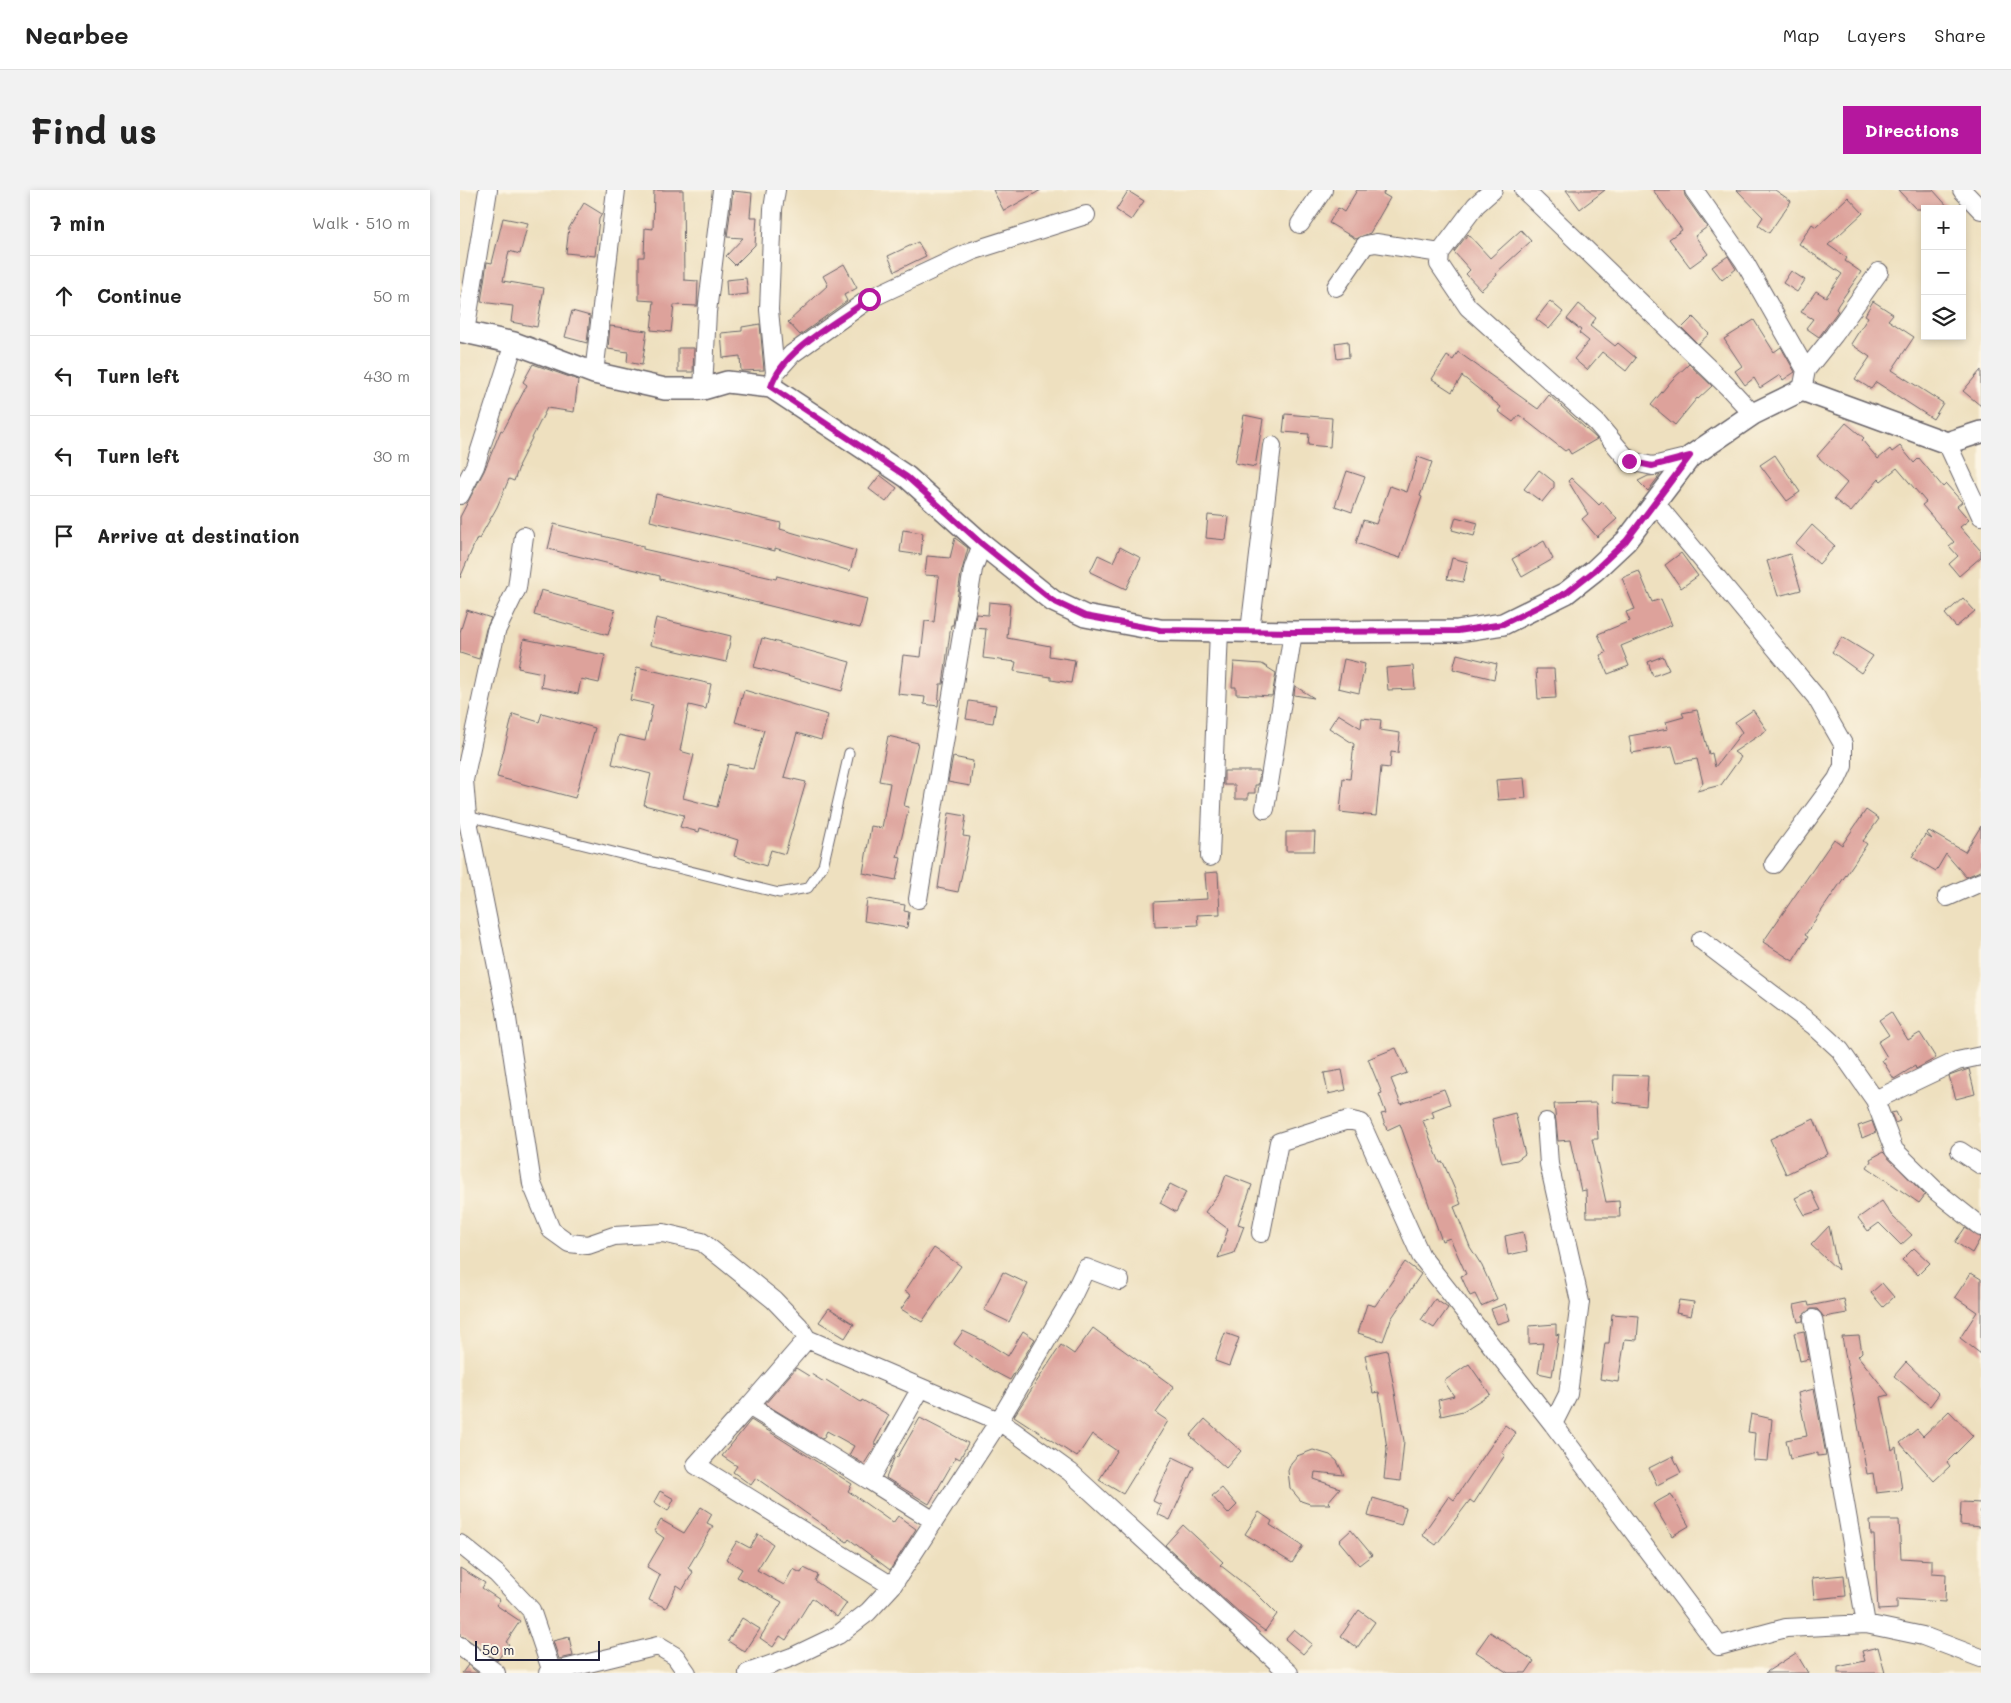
<!DOCTYPE html>
<html lang="en">
<head>
<meta charset="utf-8">
<style>
  body { margin:0; font-family:Mali,sans-serif; background:#f2f2f2; color:#222 }
  .controls { position:absolute; right:15px; top:15px; display:grid; overflow:hidden; border-radius:0px; box-shadow:0 2px 8px #0003 }
  .controls button { width:45px; height:45px; display:grid; place-items:center; padding:0; border:0; border-bottom:1px solid #e0e0e0; background:#fff; color:#222; font:25px sans-serif }
  .scale { position:absolute; left:15px; bottom:12px; width:125px; box-sizing:border-box; padding-left:5px; border:2px solid #22223b; border-top:0; font-size:14px; line-height:18px; white-space:nowrap; color:#22223b; -webkit-text-stroke:4px #fcf5e5; paint-order:stroke }
  .stop { position:absolute; width:15px; height:15px; margin:-11px; border:4px solid #b5179e; border-radius:50%; background:#fff }
  .stop.end { background:#b5179e; border-color:#fff; box-shadow:0 1px 5px #0008 }
  .list { margin:0; padding:0; list-style:none }
  h2 { display:flex; justify-content:space-between; align-items:center; height:65px; margin:0; padding:0 20px; font-size:21px }
  h2 small { font-size:16px; font-weight:400; color:#767676 }
  .list li { display:grid; grid-template-columns:32px 1fr auto; gap:15px; align-items:center; box-sizing:border-box; height:80px; padding:0 20px; border-top:1px solid #e0e0e0 }
  .list b { display:block; font-size:19px; white-space:nowrap }
  .list em { font-size:16px; font-style:normal; color:#767676 }
  .icon { flex:none; width:28px; height:28px; fill:none; stroke:currentColor; stroke-width:2; stroke-linecap:round; stroke-linejoin:round }
  .map { position:relative; flex:none; width:1521px; height:1483px; overflow:hidden; border-radius:0px }
  header { display:flex; align-items:center; gap:30px; box-sizing:border-box; height:70px; padding:0 25px; background:#fff; border-bottom:1px solid #e0e0e0 }
  header strong { font-size:24px }
  nav { display:flex; gap:28px; margin-inline-start:auto; font-size:18px }
  .intro { display:flex; align-items:center; justify-content:space-between; box-sizing:border-box; height:120px; padding:0 30px }
  h1 { margin:0; font-size:35px }
  .button { padding:12px 22px; border-radius:0px; background:#b5179e; color:#fff; font-size:18px; font-weight:700 }
  main { display:flex; gap:30px; padding:0 30px }
  aside { flex:1; background:#fff; border-radius:0px; box-shadow:0 2px 8px #0003 }
  .map>svg:first-child { display:block }
  .building { fill:#dda29b }
  .lines { fill:none; stroke-linecap:round; stroke-linejoin:round }
  .service-casing { stroke:#696469; stroke-width:11 }
  .minor-casing { stroke:#696469; stroke-width:20 }
  .tertiary-casing { stroke:#696469; stroke-width:24 }
  .service { stroke:#fff; stroke-width:9 }
  .minor { stroke:#fff; stroke-width:18 }
  .tertiary { stroke:#fff; stroke-width:21 }
  .route { stroke:#b5179e; stroke-width:6 }
</style>
</head>
<body>
<header>
<strong>Nearbee</strong>
<nav><a>Map</a><a>Layers</a><a>Share</a></nav>
</header>
<div class="intro"><h1>Find us</h1><a class="button">Directions</a></div>
<main>
<aside>
<h2>7 min<small>Walk · 510 m</small></h2>
<ul class="list">
<li><svg class="icon" aria-label="ahead" viewBox="0 0 24 24"><path d="M12 20V5M6 11l6-6 6 6"/></svg><div><b>Continue</b></div><em>50 m</em></li>
<li><svg class="icon" aria-label="left" viewBox="0 0 24 24"><path d="M17 20v-9H6M10 6l-5 5 5 5"/></svg><div><b>Turn left</b></div><em>430 m</em></li>
<li><svg class="icon" aria-label="left" viewBox="0 0 24 24"><path d="M17 20v-9H6M10 6l-5 5 5 5"/></svg><div><b>Turn left</b></div><em>30 m</em></li>
<li><svg class="icon" aria-label="arrive" viewBox="0 0 24 24"><path d="M6 21V4h12l-3 4 3 4H6"/></svg><div><b>Arrive at destination</b></div></li>
</ul>
</aside>
<div class="map">
<svg width="1521" height="1483" viewBox="0 0 1521 1483">
  <rect width="100%" height="100%" fill="#fcf5e5"/>
  <filter id="ink" filterUnits="userSpaceOnUse"><feTurbulence type="fractalNoise" baseFrequency=".02" numOctaves="2"/><feDisplacementMap in="SourceGraphic" scale="10" xChannelSelector="R" yChannelSelector="G"/><feConvolveMatrix kernelMatrix="1 2 1 2 8 2 1 2 1" color-interpolation-filters="sRGB"/></filter>
  <filter id="wash" filterUnits="userSpaceOnUse"><feTurbulence type="fractalNoise" baseFrequency=".0096" numOctaves="4" result="noise"/><feDisplacementMap in="SourceGraphic" scale="20" xChannelSelector="R" yChannelSelector="G"/><feGaussianBlur stdDeviation="1.12" result="paint"/><feColorMatrix in="noise" values="0 0 0 0 0 0 0 0 0 0 0 0 0 0 0 0 0 1.4 0 .05"/><feComposite in="paint" operator="in"/></filter>
  <g filter="url(#wash)">
    <rect width="100%" height="100%" fill="#eee0bf"/>
    <g id="blocks">
      <path class="building" d="M194 0H223L224 90 238 91 237 116 214 115 211 142 191 140 194 111 179 110V67H184L185 38 193 39Z
        M533 0H581L544 21Z
        M897 0H925L923 4 930 8 910 43 896 49 869 33 878 18 884 22Z
        M1106 0H1145L1120 19Z
        M1193 0H1224L1225 6 1247 37 1235 46 1248 64 1230 77 1209 49 1222 40Z
        M1277 0H1315L1331 11 1309 43 1298 35 1303 27Z
        M1438 0H1473L1490 19H1456Z
        M273 1 292 3 290 27H297L295 55 275 75 266 66 283 48 267 47Z
        M668 1 684 11 671 30 656 20Z
        M1388 7 1403 23 1368 55 1387 68 1385 71 1401 82 1378 115 1376 119 1378 121 1359 147 1346 138 1353 129 1341 122 1356 101 1366 107 1382 84 1339 54 1352 34 1356 37Z
        M124 13 142 24 139 29 135 66 106 63 109 38Z
        M43 28 68 33 60 64 49 61 43 91 84 98 77 137 51 132 53 116 21 112 27 72 32 73Z
        M1061 40 1071 51 1036 83 1037 85 1021 100 1006 84 1010 80 994 62 1008 44 1030 68Z
        M458 52 466 66 435 81 428 66Z
        M1268 66 1276 79 1262 90 1252 77Z
        M384 74 397 98 384 105 387 111 340 145 328 132 368 95 363 86Z
        M1331 81 1345 90 1337 102 1323 93Z
        M286 88 288 104 267 106 266 90Z
        M1090 111 1103 122 1089 139 1076 129Z
        M1413 111 1433 124 1428 130 1454 147 1432 180 1483 213 1473 229 1416 192 1411 199 1395 189 1410 167 1391 154 1408 127 1405 125Z
        M1119 114 1136 128 1130 136 1155 156 1158 153 1176 168 1166 181 1142 162 1127 180 1114 169 1129 151 1119 143 1121 140 1107 129Z
        M112 121 130 126 127 153 105 147Z
        M1233 127 1249 144 1238 154 1222 138Z
        M1294 130 1314 162 1321 157 1335 182 1323 190 1320 185 1300 198 1294 188 1285 195 1275 181 1282 176 1264 149Z
        M300 134 304 180 281 181 280 166 263 168 261 143 282 141V137Z
        M150 136 187 141 182 175 167 172 168 162 148 159Z
        M888 151 889 167 877 169 875 153Z
        M218 158H234L233 182H218Z
        M998 162 1078 219 1089 205 1137 249 1111 264 1108 259 1105 261 1059 225 1053 232 1038 221 1041 217 1002 186 992 202 972 189 987 166 993 170Z
        M73 174 118 190 114 222 87 218 58 276 59 277 54 291 49 289 37 317 19 349 17 348 0 388V327L24 281 41 240 43 241 67 195 63 192Z
        M1229 174 1252 196 1238 209 1237 208 1215 235 1191 215 1212 190Z
        M1521 180V216L1503 201Z
        M825 224 872 228 870 257 848 255 849 244 823 242Z
        M784 225 803 229 795 277 775 273Z
        M1386 233 1404 248 1402 250 1418 269 1430 259 1432 262 1440 256 1454 273 1459 268 1483 297 1486 294 1502 312 1497 316 1509 330 1500 337 1521 361V367L1499 386 1489 374 1498 366 1489 356 1494 352 1462 315 1466 312 1437 278 1421 291 1419 289 1391 322 1374 309 1387 293 1357 266Z
        M1315 265 1340 302 1327 311 1300 275Z
        M958 267 972 272 960 306 962 307 940 368 896 353 903 330 916 334 930 296 947 302Z
        M1079 280 1094 292V297L1082 312 1064 299Z
        M887 281 905 287 892 322 875 316Z
        M420 285 437 298 426 312 409 299Z
        M1200 285 1188 301 1178 291 1188 286Z
        M1111 288 1139 315 1142 312 1157 329 1137 347 1122 329 1128 324 1108 291Z
        M196 304 321 333 320 339 396 361 390 381 315 358V361L190 331Z
        M748 325 769 327 766 350 746 348Z
        M996 327 1018 333 1014 346 992 340Z
        M94 334 183 356V359L316 389 317 386 407 409 400 438 200 389V386L88 359Z
        M1352 335 1375 356 1359 374 1336 354Z
        M443 340 463 343 461 365 440 362Z
        M495 348 508 358 501 384 493 435H491L483 494H480L478 516 464 514 465 507 438 504 443 465 461 467 465 431 474 432 479 386 465 385 467 366 490 368Z
        M1084 351 1093 369 1062 387 1052 369Z
        M660 357 681 368 666 399 630 382 638 365 653 372Z
        M1221 363 1238 386 1221 398 1205 375Z
        M1330 364 1341 400 1318 406 1307 371Z
        M992 368 1008 372 1003 392 987 389Z
        M1179 381 1192 412 1201 409 1212 435 1161 456 1169 476 1148 484 1140 465 1146 463 1138 444 1170 431 1166 422 1175 419 1162 388Z
        M81 400 155 420 148 445 74 425Z
        M1503 408 1515 421 1496 437 1485 424Z
        M529 412 550 414 547 448 590 456 589 466 615 470 611 493 591 490V487L554 481 556 472 523 468 526 439 514 438 516 424 528 425Z
        M7 420 31 428 26 439 19 469 0 463V442Z
        M196 428 271 446 266 472 190 455Z
        M1382 447 1413 466 1401 483 1372 462Z
        M302 448 390 472 382 501 294 477Z
        M64 449 145 465 139 493 121 489 118 504 81 497 83 483 58 478Z
        M997 464 1037 474 1034 489 993 479Z
        M1203 466 1209 480 1193 486 1188 472Z
        M884 469 905 474 899 503 878 498Z
        M774 472 802 474 816 483 812 506 776 504V497H772Z
        M953 476 955 499 928 500 926 478Z
        M177 477 251 494 246 519 229 515 220 561 234 565 223 608 257 617 268 574 293 579 304 540 275 532 284 500 368 525 361 550 337 543 324 587 346 592 325 664 311 660 306 676 274 666 278 650 240 638 239 642 220 637 224 625 184 615 191 584 152 574 159 545 185 551 193 515 170 510Z
        M1076 479H1094L1096 508 1078 509Z
        M835 496 854 508 834 505Z
        M509 511 536 515 533 533 506 529Z
        M1237 520 1249 564 1252 563 1255 577 1282 542 1275 532 1293 520 1307 540 1274 562 1281 567 1261 595 1237 601 1243 593 1237 569 1217 573 1212 556 1172 563 1169 546 1208 539 1206 532 1224 527 1222 523Z
        M82 523 135 538 115 608 37 587 53 524 79 532Z
        M878 524 901 538 902 528 921 530 920 540 940 543 938 563 931 562 930 578 921 577 916 626 880 622 883 588 890 589 894 554 869 538Z
        M428 546 458 553 444 616 449 617 437 667 441 668 436 690 403 683 411 636 422 638 430 593 419 591Z
        M493 567 513 571 510 596 488 592Z
        M764 581H800L798 595H795V603H788V609H775V595H764Z
        M1064 588 1066 608 1038 610 1036 590Z
        M1406 620 1419 629 1403 651 1407 654 1345 745 1348 747 1333 771 1303 752 1374 649 1382 655Z
        M489 623 506 626 503 646 510 647 498 702 478 698Z
        M1521 636V680L1518 682 1506 687 1486 664 1476 681 1452 667 1465 645 1472 649 1467 643 1469 641 1505 662Z
        M826 642H855L854 661H826Z
        M758 682 760 724 737 725 738 735 695 737 694 712 747 709 745 683Z
        M407 709 445 715 444 721 449 722 447 738 404 731Z
        M1431 822 1448 850 1460 843 1476 868 1456 879 1455 876 1434 889 1422 870 1427 867 1418 852 1429 845 1419 830Z
        M936 858 947 883 931 889 941 914 984 899 990 914 972 921 974 927 963 931 980 973 983 972 1001 1014 994 1017 1010 1057 1022 1076 1037 1109 1021 1116 1015 1104 1010 1106 1001 1086 1006 1084 990 1048 982 1051 940 934 927 940 921 924 926 923 919 904 922 903 908 869Z
        M1509 879 1515 904 1496 909 1489 886Z
        M882 880 886 900 868 904 864 883Z
        M1154 885 1188 886 1186 916 1153 912Z
        M1136 913 1138 949H1132L1146 1012 1159 1011 1160 1027H1127L1126 1000 1121 1001 1110 950 1098 951 1094 914Z
        M1436 922 1440 931 1435 933 1431 923Z
        M1055 923 1065 964 1057 970 1042 973 1032 929Z
        M1354 929 1368 964 1326 984 1310 949Z
        M1412 931 1416 942 1402 948 1398 936Z
        M1423 962 1465 1005 1459 1013 1407 977 1411 971 1410 969Z
        M766 985 792 995 778 1034 784 1036 774 1063 758 1068 768 1039 745 1022 759 1003Z
        M710 994 726 1002 716 1022 700 1013Z
        M1351 1000 1361 1020 1345 1025 1335 1008Z
        M1422 1011 1432 1026 1452 1045 1441 1055 1419 1033 1408 1041 1398 1028Z
        M1369 1036 1378 1080 1351 1055Z
        M1505 1038 1521 1047 1512 1063 1495 1052Z
        M1063 1042 1067 1061 1048 1065 1045 1046Z
        M474 1058 501 1076 462 1132 441 1119 451 1105 445 1101Z
        M1454 1058 1470 1073 1458 1085 1442 1070Z
        M945 1072 961 1084 931 1129 923 1151 898 1143 907 1114 915 1116Z
        M543 1082 568 1094 549 1132 524 1120Z
        M1511 1083 1521 1089V1164L1500 1148 1517 1122 1495 1107Z
        M1422 1093 1434 1107 1423 1117 1411 1103Z
        M975 1109 988 1118 974 1138 961 1130Z
        M1384 1109 1387 1123 1364 1127 1357 1119H1351L1343 1125V1131L1338 1132 1334 1115 1348 1112 1349 1116Z
        M1219 1110 1234 1112 1231 1126 1216 1123Z
        M1045 1114 1050 1130 1037 1134 1031 1119Z
        M369 1118 394 1134 385 1148 359 1132Z
        M1152 1124 1179 1126 1177 1150 1165 1149 1158 1192 1140 1189 1145 1153H1149Z
        M1096 1134V1145L1099 1144 1092 1186 1078 1183 1083 1153 1069 1154V1136Z
        M633 1138 714 1197 696 1223 708 1231 663 1304 639 1290 657 1261 632 1244 617 1267 554 1226 601 1155 614 1164Z
        M503 1141 524 1151 548 1166 563 1141 575 1149 550 1190 531 1180 494 1154Z
        M1344 1141 1349 1169 1340 1171 1334 1143Z
        M765 1143 779 1148 769 1176 755 1171Z
        M1399 1146 1402 1162 1398 1166 1429 1205 1421 1207 1432 1260 1436 1257 1442 1300 1416 1303 1413 1283 1407 1284 1382 1147Z
        M927 1160 944 1251 940 1291 924 1289 927 1259 919 1202 913 1203 905 1165Z
        M1446 1172 1479 1204 1470 1216 1434 1186Z
        M1009 1174 1030 1204 1003 1221 981 1226 978 1210 994 1206 984 1191Z
        M336 1178 349 1186 351 1184 364 1192 366 1190 401 1212 402 1210 429 1225 414 1254 416 1255 404 1274 389 1265 394 1256 367 1241 363 1249 305 1214Z
        M1354 1199 1366 1265 1358 1266V1263L1330 1269 1326 1250 1347 1246 1338 1203Z
        M1489 1221 1513 1246 1487 1272 1490 1276 1474 1291 1440 1253 1457 1239 1463 1246Z
        M1291 1224 1312 1229 1308 1271 1293 1270 1295 1243 1288 1242Z
        M460 1228 508 1253 500 1269 496 1267 469 1314 426 1288 435 1266 437 1268Z
        M745 1229 781 1261 766 1278 730 1246Z
        M291 1230 392 1294 388 1301 433 1333 438 1326 456 1339 430 1380 389 1349 387 1352 296 1288 291 1295 273 1282 277 1276 262 1266Z
        M1045 1235 1056 1243 1042 1263 1045 1265 1014 1313 1010 1310 976 1355 962 1345 989 1306 994 1310Z
        M853 1260 870 1265 877 1271 884 1285 855 1282 854 1289 880 1298 868 1312 870 1314H850L841 1311 830 1298 828 1281 831 1273 837 1266Z
        M1213 1266 1221 1283 1197 1295 1189 1278Z
        M713 1267 734 1277 710 1330 697 1324 701 1315 693 1311Z
        M762 1298 777 1315 768 1324 752 1306Z
        M200 1301 214 1309 208 1321 194 1312Z
        M1211 1304 1229 1336 1212 1346 1193 1314Z
        M913 1308 946 1318 941 1335 908 1326Z
        M1501 1312 1521 1313 1520 1337 1500 1335Z
        M241 1317 252 1324 247 1333 253 1336 228 1378 233 1382 223 1399 217 1395 206 1418 189 1410 200 1385 187 1377 204 1348 194 1341 201 1330 224 1343Z
        M799 1322 812 1331 810 1335 843 1356 832 1373 785 1344Z
        M1410 1330H1439L1441 1368 1472 1370V1383L1486 1384 1485 1412 1437 1409V1419L1418 1420 1414 1345H1411Z
        M723 1335 763 1372 760 1375 797 1404 817 1424 805 1441 781 1424 705 1355Z
        M891 1340 912 1365 899 1375 879 1351Z
        M298 1344 313 1354 297 1380 324 1395 333 1379 341 1383 344 1378 358 1385 355 1391 387 1413 377 1427 352 1408 326 1450 320 1446 313 1457 300 1448 322 1412 277 1387 282 1379 266 1369 277 1351 290 1358Z
        M0 1378 25 1393 22 1398 40 1410 36 1415 60 1431 46 1452 49 1454 37 1471 6 1448 0 1446Z
        M1384 1385 1386 1406 1354 1409 1352 1388Z
        M899 1420 915 1432 897 1458 881 1446Z
        M282 1428 300 1439 285 1462 268 1451Z
        M834 1439 852 1454 843 1464 825 1449Z
        M1030 1442 1074 1471 1066 1483H1048L1016 1462Z
        M109 1447 113 1466 99 1469 93 1451Z
        M1418 1457 1425 1483H1378V1477L1405 1471 1402 1461Z
        M1336 1463 1348 1483H1305Z
        M8 1475 18 1483H2Z"/>
    </g>
  </g>
  <g filter="url(#ink)">
    <use href="#blocks" fill-opacity="0" stroke="#696469" stroke-width="1"/>
    <g class="lines">
      <defs>
        <path id="service" d="M7 626 319 703 348 698 363 676 389 563"/>
        <path id="minor" d="M1033 0 1016 15 980 63 979 74 1008 117 1136 232 1169 271 1193 276 1230 267
          M1064 0 1267 196 1293 224
          M1234 0 1284 71 1346 180 1342 200
          M1502 0 1521 20
          M840 34 863 0
          M876 97 905 55 916 53 980 63
          M5 142 28 0
          M1346 180 1374 145 1419 82
          M134 183 156 0
          M315 183 309 120 313 19 316 0
          M311 197 315 183 332 164 409 109 512 61 626 25
          M243 199 247 122 262 0
          M1487 253 1521 326
          M0 305 15 276 54 153
          M1196 314 1356 507 1383 554V576L1377 589 1314 674
          M64 346 57 398 36 441 4 590 7 626 46 822 72 994 91 1040 109 1053 128 1055 154 1046 203 1043 242 1052 314 1110 339 1136 347 1149
          M790 441 812 256
          M805 619 833 442
          M750 667 759 440
          M1487 707 1521 692
          M458 709 513 379 522 354
          M1241 750 1353 835 1380 860 1415 910 1434 960 1477 1002 1521 1037
          M1415 910 1497 871 1521 866
          M1086 932 1089 974 1120 1112 1108 1204 1093 1234
          M1500 961 1521 975
          M801 1043 819 952 888 930 901 933 961 1066 1093 1234 1259 1456 1326 1438 1406 1434 1463 1446 1521 1468
          M660 1091 626 1078 611 1109 539 1231 610 1282 829 1483
          M1353 1129 1406 1434
          M289 1216 236 1275 432 1396
          M409 1290 474 1331
          M0 1354 37 1384 71 1420 92 1482
          M0 1456 36 1483
          M88 1483 198 1456 215 1466 227 1483
          M288 1483 332 1467 378 1445 408 1422 432 1396 539 1231 347 1149 289 1216 409 1290 461 1198"/>
        <path id="tertiary" d="M0 141 54 153 134 183 205 199H243L267 192 311 197 447 287 522 354 593 411 625 426 700 440 833 442 998 441 1043 434 1106 403 1134 381 1166 351 1230 267 1293 224 1342 200 1487 253 1521 242"/>
      </defs>
      <use href="#service" class="service-casing"/>
      <use href="#minor" class="minor-casing"/>
      <use href="#tertiary" class="tertiary-casing"/>
      <use href="#service" class="service"/>
      <use href="#minor" class="minor"/>
      <use href="#tertiary" class="tertiary"/>
    </g>
  </g>
  <g class="lines" filter="url(#ink)">
    <path class="route" d="M409 109C378 132 323 159 311 197L447 287 522 354 593 411 625 426 700 440 833 442 998 441 1043 434 1106 403 1134 381 1166 351 1230 266 1192 276 1169 271"/>
  </g>
</svg>
<div class="controls">
<button>+</button>
<button>−</button>
<button><svg class="icon" aria-label="layers" viewBox="0 0 24 24"><path d="M12 4l9 5-9 5-9-5zM3 14l9 5 9-5"/></svg></button>
</div>
<div class="scale">50 m</div>
<div class="stop" style="left:409px;top:109px"></div>
<div class="stop end" style="left:1169px;top:271px"></div>
</div>
</main>
</body>
</html>
